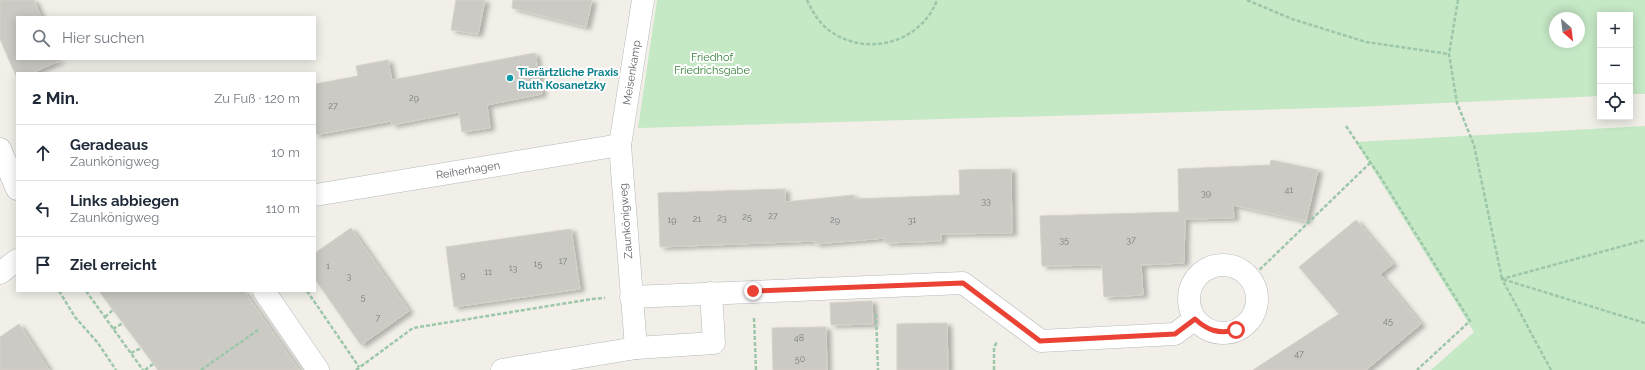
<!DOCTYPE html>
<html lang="de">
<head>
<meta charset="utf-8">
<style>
  body { margin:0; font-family:Raleway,sans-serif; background:#f2f2f3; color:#1f2937 }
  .controls { position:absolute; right:12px; top:12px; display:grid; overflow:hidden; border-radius:0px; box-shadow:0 2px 10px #0003 }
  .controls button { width:36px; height:36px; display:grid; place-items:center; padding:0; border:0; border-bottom:1px solid #e0e1e3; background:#fff; color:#1f2937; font:20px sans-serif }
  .compass { position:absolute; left:1549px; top:12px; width:36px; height:36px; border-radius:50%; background:#fff; box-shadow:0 2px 10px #0003; rotate:152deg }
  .stop { position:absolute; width:12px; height:12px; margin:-9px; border:3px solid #ea4335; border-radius:50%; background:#fff }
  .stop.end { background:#ea4335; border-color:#fff; box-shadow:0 1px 4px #0008 }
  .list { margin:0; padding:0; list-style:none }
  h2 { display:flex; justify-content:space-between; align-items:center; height:52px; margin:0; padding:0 16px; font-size:17px }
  h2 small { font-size:13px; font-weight:400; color:#747a83 }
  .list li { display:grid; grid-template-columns:26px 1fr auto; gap:12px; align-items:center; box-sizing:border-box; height:56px; padding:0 16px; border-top:1px solid #e0e1e3 }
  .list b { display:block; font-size:15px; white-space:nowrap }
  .list p { margin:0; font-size:13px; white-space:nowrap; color:#747a83 }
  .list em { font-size:13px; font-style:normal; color:#747a83 }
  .icon { flex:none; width:22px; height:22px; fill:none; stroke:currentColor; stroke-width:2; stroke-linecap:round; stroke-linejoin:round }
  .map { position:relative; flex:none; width:1645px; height:370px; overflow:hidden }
  .search { position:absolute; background:#fff; box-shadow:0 2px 10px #0003; left:16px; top:16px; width:300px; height:44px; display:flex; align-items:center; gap:10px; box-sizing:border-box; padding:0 14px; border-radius:0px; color:#747a83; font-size:15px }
  .panel { position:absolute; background:#fff; box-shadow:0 2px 10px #0003; left:16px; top:72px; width:300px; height:220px; border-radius:0px }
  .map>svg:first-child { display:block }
  .green { fill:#c5e8c5; fill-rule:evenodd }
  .building { fill:#cccac5; stroke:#d6d1c6; filter:url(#shadow) }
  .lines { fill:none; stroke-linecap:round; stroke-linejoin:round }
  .minor-casing { stroke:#b5b8bc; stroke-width:23 }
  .path { stroke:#9cc7a9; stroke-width:2.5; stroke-dasharray:4 2; stroke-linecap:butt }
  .minor { stroke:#fff; stroke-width:22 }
  .route { stroke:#ea4335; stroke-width:5 }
  .culture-dot { fill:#0f9aa8; stroke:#fff; stroke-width:1.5 }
  .labels { text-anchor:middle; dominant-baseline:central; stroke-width:4; stroke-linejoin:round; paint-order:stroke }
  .number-label { font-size:9px; fill:#7a7d7f }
  .park-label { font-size:11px; fill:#348238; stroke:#fff }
  .culture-label { font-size:11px; font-weight:bold; fill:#0d838f; stroke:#fff; text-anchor:start }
  .street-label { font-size:11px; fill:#5f6368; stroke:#fff }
</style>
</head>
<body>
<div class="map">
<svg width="1645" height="370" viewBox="0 0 1645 370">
  <defs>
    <filter id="shadow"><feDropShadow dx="4.5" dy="2.5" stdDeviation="2" flood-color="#0004"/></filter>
  </defs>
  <rect width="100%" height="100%" fill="#f1efe8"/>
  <path class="green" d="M657 0H1645V94H1630V15H1600V96L1355 107 638 128ZM1555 18H1579V42H1555Z
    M1645 126V370H1431L1474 332 1356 142Z"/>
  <path class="building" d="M0 0H34L41 17H17V59L61 60 32 73H17V78L0 39Z
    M456 0H485L478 34 451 30Z
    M513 0H592L586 27 512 8Z
    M535 53 542 94 487 105 490 128 462 132 459 112 392 125 391 121 315 135V84L358 76 356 66 388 60 392 80Z
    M1271 160 1318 170 1306 221 1233 205 1234 218 1185 219 1184 263 1141 265 1143 295 1104 297 1102 265 1042 266 1040 216 1179 212 1178 169 1270 165Z
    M1011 169 1012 233 941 234V241L885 243V238L815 244V241L660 247 658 193 785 189V202L854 195V199L960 195 959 170Z
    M1356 220 1393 264 1380 274 1421 324 1366 370H1253L1339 314 1299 267Z
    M351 228 409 311 361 345 315 279V253Z
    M571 229 580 289 454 307 446 247Z
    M99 291H244L299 370H158Z
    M872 301 873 324 831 325 830 303Z
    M947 323 948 370H897V324Z
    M19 324 49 370H0V337Z
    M826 327 827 370H773L772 328Z"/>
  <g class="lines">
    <defs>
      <g id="minor">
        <path d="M0 149 17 189"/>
        <path id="s1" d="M315 195 620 145"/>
        <circle cx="1223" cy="299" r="34"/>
        <path d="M0 273 17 260"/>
        <path d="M264 291 318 370"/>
        <path d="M631 297 963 283 1041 341 1175 334 1195 319"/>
        <path id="s2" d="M636 348 620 145 643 0"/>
        <path d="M502 370 636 348 714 343 711 293"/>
      </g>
    </defs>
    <use href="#minor" class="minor-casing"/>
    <path class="path" d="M807 0C813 13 820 25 833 33 870 57 922 41 937 0
      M1247 0 1292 19 1366 42 1449 54
      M1458 0 1449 54 1457 103 1474 145 1502 279 1645 323
      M1346 126 1381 178 1470 321 1417 370
      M1251 278 1370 163
      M59 291 75 317 98 343 116 370
      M86 291 143 370
      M307 291 359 367
      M876 314 878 370
      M105 317 113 310
      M754 318 756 370
      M113 329 123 323
      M131 353 141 348
      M145 370 153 364
      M201 370 258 330
      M356 370 413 328 592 299 605 298
      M994 370V348L997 341
      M1551 370 1502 279 1645 240"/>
    <use href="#minor" class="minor"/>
  </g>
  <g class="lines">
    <path class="route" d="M753 291 963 283 1040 341 1175 334 1195 319C1208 331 1219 334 1236 330"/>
  </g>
  <circle class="culture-dot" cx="510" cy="78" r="4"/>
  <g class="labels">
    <g class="number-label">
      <text x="414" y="98">29</text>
      <text x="333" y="106">27</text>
      <text x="1289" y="190">41</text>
      <text x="1206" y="193">39</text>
      <text x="986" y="201">33</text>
      <text x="773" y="216">27</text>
      <text x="747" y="217">25</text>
      <text x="722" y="218">23</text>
      <text x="697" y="219">21</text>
      <text x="672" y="220">19</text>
      <text x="835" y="220">29</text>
      <text x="912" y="220">31</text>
      <text x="1064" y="240">35</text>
      <text x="1131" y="240">37</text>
      <text x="563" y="261">17</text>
      <text x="538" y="264">15</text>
      <text x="328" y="266">1</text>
      <text x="513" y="268">13</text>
      <text x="488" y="272">11</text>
      <text x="463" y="275">9</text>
      <text x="349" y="276">3</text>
      <text x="363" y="297">5</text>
      <text x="378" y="318">7</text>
      <text x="1388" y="321">45</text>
      <text x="799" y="338">48</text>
      <text x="1299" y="354">47</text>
      <text x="800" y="359">50</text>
    </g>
    <g class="park-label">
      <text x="712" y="57">Friedhof<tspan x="712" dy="13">Friedrichsgabe</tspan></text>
    </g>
    <g class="culture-label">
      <text x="518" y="72">Tierärtzliche Praxis<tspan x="518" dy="13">Ruth Kosanetzky</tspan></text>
    </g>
    <g class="street-label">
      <text stroke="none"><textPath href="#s2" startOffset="277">Meisenkamp</textPath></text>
      <text stroke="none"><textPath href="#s1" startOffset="155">Reiherhagen</textPath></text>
      <text transform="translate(626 221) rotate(-94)">Zaunkönigweg</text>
    </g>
  </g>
</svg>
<div class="controls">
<button>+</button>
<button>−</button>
<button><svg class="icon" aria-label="locate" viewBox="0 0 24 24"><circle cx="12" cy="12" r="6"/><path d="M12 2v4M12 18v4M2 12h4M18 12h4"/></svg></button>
</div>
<svg class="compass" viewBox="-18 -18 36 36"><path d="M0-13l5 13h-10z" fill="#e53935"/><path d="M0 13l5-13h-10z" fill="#747a83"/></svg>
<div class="stop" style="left:1236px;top:330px"></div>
<div class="stop end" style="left:753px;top:291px"></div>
<div class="search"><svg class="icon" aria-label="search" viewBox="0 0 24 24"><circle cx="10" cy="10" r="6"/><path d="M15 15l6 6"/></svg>Hier suchen</div>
<section class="panel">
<h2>2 Min.<small>Zu Fuß · 120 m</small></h2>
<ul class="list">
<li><svg class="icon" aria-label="ahead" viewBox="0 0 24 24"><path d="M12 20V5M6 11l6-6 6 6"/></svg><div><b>Geradeaus</b><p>Zaunkönigweg</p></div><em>10 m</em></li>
<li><svg class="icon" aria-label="left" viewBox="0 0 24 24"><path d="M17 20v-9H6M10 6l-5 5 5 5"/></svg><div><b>Links abbiegen</b><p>Zaunkönigweg</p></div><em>110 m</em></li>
<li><svg class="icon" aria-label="arrive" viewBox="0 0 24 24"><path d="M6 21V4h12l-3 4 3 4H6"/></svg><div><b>Ziel erreicht</b></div></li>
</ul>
</section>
</div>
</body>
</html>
